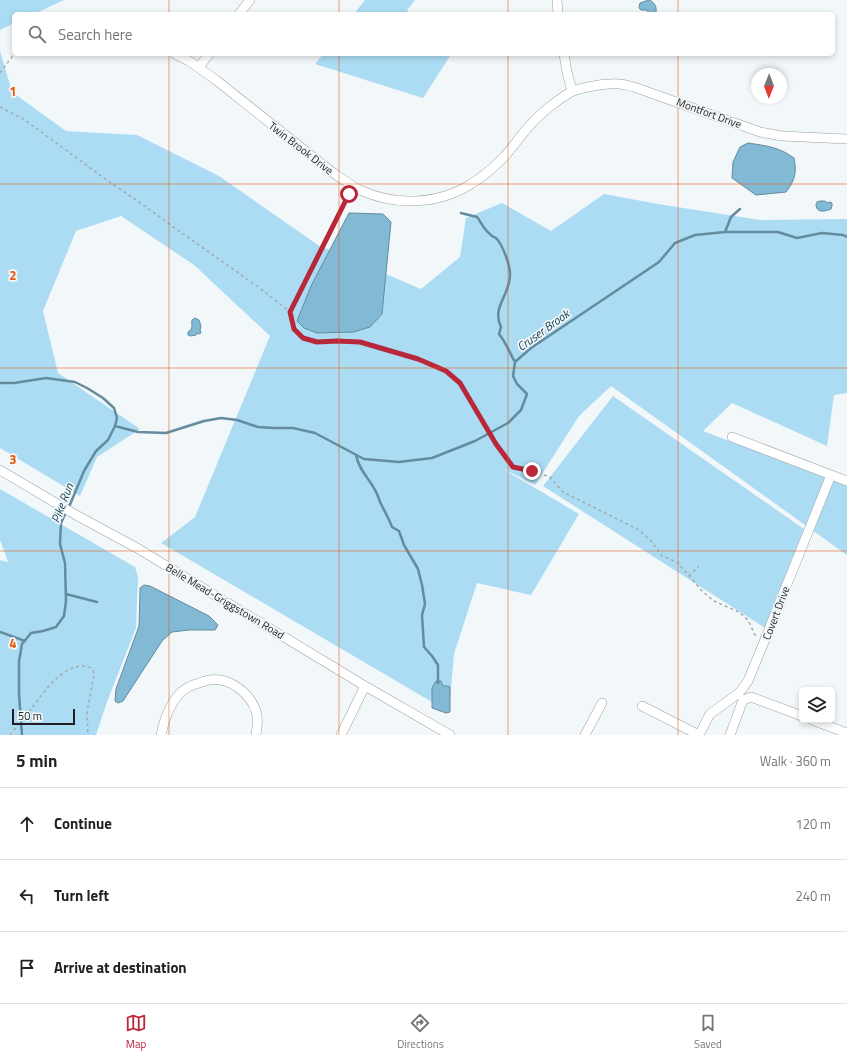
<!DOCTYPE html>
<html lang="en">
<head>
<meta charset="utf-8">
<style>
  body { margin:0; font-family:"Titillium Web",sans-serif; background:#f6f6f6; color:#222 }
  .controls { position:absolute; right:12px; bottom:12px; display:grid; overflow:hidden; border-radius:6px; box-shadow:0 2px 6px #0003 }
  .controls button { width:36px; height:36px; display:grid; place-items:center; padding:0; border:0; border-bottom:1px solid #e0e0e0; background:#fff; color:#222; font:20px sans-serif }
  .compass { position:absolute; left:751px; top:68px; width:36px; height:36px; border-radius:50%; background:#fff; box-shadow:0 2px 6px #0003; rotate:181deg }
  .scale { position:absolute; left:12px; bottom:10px; width:63px; box-sizing:border-box; padding-left:4px; border:2px solid #1f2121; border-top:0; font-size:11px; line-height:14px; white-space:nowrap; color:#1f2121; -webkit-text-stroke:3px #f2f7f9; paint-order:stroke }
  .stop { position:absolute; width:12px; height:12px; margin:-9px; border:3px solid #b9273a; border-radius:50%; background:#fff }
  .stop.end { background:#b9273a; border-color:#fff; box-shadow:0 1px 4px #0008 }
  .list { margin:0; padding:0; list-style:none }
  h2 { display:flex; justify-content:space-between; align-items:center; height:52px; margin:0; padding:0 16px; font-size:17px }
  h2 small { font-size:13px; font-weight:400; color:#767676 }
  .list li { display:grid; grid-template-columns:26px 1fr auto; gap:12px; align-items:center; box-sizing:border-box; height:72px; padding:0 16px; border-top:1px solid #e0e0e0 }
  .list b { display:block; font-size:15px; white-space:nowrap }
  .list em { font-size:13px; font-style:normal; color:#767676 }
  .icon { flex:none; width:22px; height:22px; fill:none; stroke:currentColor; stroke-width:2; stroke-linecap:round; stroke-linejoin:round }
  .map { position:relative; flex:none; width:847px; height:735px; overflow:hidden }
  .search { position:absolute; background:#fff; box-shadow:0 2px 6px #0003; left:12px; right:12px; top:12px; height:44px; display:flex; align-items:center; gap:10px; box-sizing:border-box; padding:0 14px; border-radius:6px; color:#767676; font-size:15px }
  .sheet { height:268px; background:#fff }
  nav { display:flex; justify-content:space-around; align-items:center; box-sizing:border-box; height:56px; border-top:1px solid #e0e0e0; background:#fff; font-size:11px; color:#767676 }
  nav a { display:grid; justify-items:center; gap:2px }
  nav .on { color:#b9273a }
  .map>svg:first-child { display:block }
  .green { fill:#acdcf4 }
  .water { fill:#82b9d4; stroke:#648b9e }
  .lines { fill:none; stroke-linecap:round; stroke-linejoin:round }
  .stream { stroke:#648b9e; stroke-width:2.5 }
  .minor-casing { stroke:#9ca0a3; stroke-width:10 }
  .path { stroke:#a5a9aa; stroke-width:1.5; stroke-dasharray:3 3; stroke-linecap:butt }
  .minor { stroke:#fff; stroke-width:9 }
  .route { stroke:#b9273a; stroke-width:5 }
  .grid { fill:none; stroke:#e8590c; stroke-width:1; stroke-opacity:0.55 }
  .labels { text-anchor:middle; dominant-baseline:central; stroke-width:3.5; stroke-linejoin:round; paint-order:stroke }
  .street-label { font-size:11px; fill:#1f2121; stroke:#f2f7f9 }
  .water-label { font-size:12px; font-style:italic; fill:#134255; stroke:#f2f7f9 }
  .grid-label { font-size:13px; text-anchor:middle; font-weight:bold; fill:#e8590c; stroke:#f2f7f9; stroke-width:3.5; stroke-linejoin:round; paint-order:stroke }
</style>
</head>
<body>
<div class="map">
<svg width="847" height="735" viewBox="0 0 847 735">
  <rect width="100%" height="100%" fill="#f2f7f9"/>
  <path class="green" d="M0 0H64L34 14H14V23L0 30Z
    M365 0H415L407 10 410 14H354Z
    M0 51 12 92 66 131 137 135 219 176 318 245 421 289 460 257 466 218 502 203 551 231 604 194 658 204 760 220 847 219V393L834 395 827 446 732 403 703 431 847 486V555L611 386 579 416 535 485 498 466 579 514 531 595 477 583 454 654 449 712 161 543 195 517 270 336 194 265 121 216 76 231 43 311 58 373 140 429 97 457 80 496 0 448Z
    M323 54H448L450 56 423 98 315 64Z
    M613 396 804 529 765 628 543 486Z
    M0 489 135 567 138 577 136 628 107 702 96 735H0V560L8 562 0 540Z"/>
  <path class="water" d="M649 0C655 2 658 9 655 14H651L646 10H641L639 8 640 3Z
    M748 143C767 146 779 147 794 158 797 173 795 180 786 192L756 195 732 178 733 162 740 147Z
    M820 201H825L827 203 830 202 832 203V206L831 209C824 212 816 213 816 204L817 202Z
    M349 213 383 214 391 222 382 314 370 327 354 332 317 333 304 328 297 321 311 286Z
    M195 318 199 320 201 326 200 330 201 332 200 334 197 333 196 335 190 336 188 335V332C194 328 191 326 192 320Z
    M144 585 150 586 209 616 218 625 215 630H189L172 632 162 641 123 701 118 703 115 701 116 689 139 626 140 592V588Z
    M436 681H441L443 686H448L450 687V712L446 713 432 708V688Z"/>
  <g class="lines">
    <path class="stream" d="M461 213 477 217C481 222 484 230 490 234 492 237 495 237 497 239 503 246 510 265 510 274 511 294 491 307 501 327L499 334C507 344 509 352 515 362
      M725 232 731 217 740 209
      M0 383H14L46 378 75 382 87 388 103 398 114 408 117 418 115 426 108 440 96 451 84 471 69 507
      M115 426 138 432 166 433 204 421 221 418 237 420 258 427 274 428H293L315 433 364 459 399 462 432 458 475 441 508 423 521 410 527 394 517 384 513 376 515 362 531 348 659 262 675 243 695 235 725 232H778L797 238 822 233 843 235 847 237
      M356 455C359 470 368 477 375 490 378 495 379 500 381 504 385 512 389 519 392 527L399 531 404 545 418 569 422 585 425 604 422 615 424 647 432 656 438 665V683
      M66 594 97 602
      M0 632 25 641
      M22 735 19 694V661L22 644 31 633 43 631 56 627 64 616 66 601 65 563 60 544 61 523 66 512"/>
    <defs>
      <path id="minor" d="M557 0 558 14
        M239 14 250 0
        M175 54 189 61 216 80 332 172C341 178 350 185 360 190 395 206 438 205 471 184 483 177 494 167 504 157 514 146 522 133 533 122 541 113 560 98 571 92 581 87 608 83 619 84 624 84 629 86 634 87L760 132 782 136 847 139
        M564 54 567 72 572 91
        M199 67 209 54
        M732 437 847 481
        M0 470 76 515 137 548 365 686 450 735
        M642 706 699 735 710 714 739 693 748 681 764 642 771 624 831 475
        M812 720 847 733
        M161 735C164 720 170 704 180 693 185 688 192 685 199 683 202 682 207 680 210 680 229 677 250 693 256 711 259 719 257 727 256 735
        M341 735 365 686
        M585 735 602 703
        M730 735 743 700 751 697 802 716"/>
    </defs>
    <use href="#minor" class="minor-casing"/>
    <path class="path" d="M0 73 14 54
      M0 107 25 120 108 181 142 204 172 226 261 289 290 312 294 329 303 338 317 342 337 341 360 342 418 359 446 371 460 383 496 444 513 467 532 471 550 477 563 492 639 530 651 541 662 556 677 562 703 592 714 601 739 612 748 620 756 637
      M290 312 349 194
      M689 576 699 566
      M10 735C17 726 24 718 31 709 39 699 46 688 55 680 64 671 82 660 93 670L94 675 87 712 88 735"/>
    <use href="#minor" class="minor"/>
  </g>
  <g class="lines">
    <path class="route" d="M349 194 290 312 294 329 303 338 317 342 337 341 360 342 418 359 446 371 460 383 496 444 513 467 532 471"/>
  </g>
  <path class="grid" d="M169 0V14M339 0V14M508 0V14M678 0V14M169 54V735M339 54V735M508 54V735M678 54V735M0 184H847M0 368H847M0 551H847"/>
  <g class="labels">
    <g class="street-label">
      <text transform="translate(709 113) rotate(20)">Montfort Drive</text>
      <text transform="translate(301 148) rotate(38)">Twin Brook Drive</text>
      <text transform="translate(225 601) rotate(31)">Belle Mead-Griggstown Road</text>
      <text transform="translate(776 613) rotate(-69)">Covert Drive</text>
    </g>
    <g class="water-label">
      <text transform="translate(543 330) rotate(-36)">Cruser Brook</text>
      <text transform="translate(62 503) rotate(-69)">Pike Run</text>
    </g>
  </g>
  <g class="grid-label">
    <text x="13" y="96">1</text>
    <text x="13" y="280">2</text>
    <text x="13" y="464">3</text>
    <text x="13" y="648">4</text>
  </g>
</svg>
<div class="controls">
<button><svg class="icon" aria-label="layers" viewBox="0 0 24 24"><path d="M12 4l9 5-9 5-9-5zM3 14l9 5 9-5"/></svg></button>
</div>
<svg class="compass" viewBox="-18 -18 36 36"><path d="M0-13l5 13h-10z" fill="#e53935"/><path d="M0 13l5-13h-10z" fill="#767676"/></svg>
<div class="scale">50 m</div>
<div class="stop" style="left:349px;top:194px"></div>
<div class="stop end" style="left:532px;top:471px"></div>
<div class="search"><svg class="icon" aria-label="search" viewBox="0 0 24 24"><circle cx="10" cy="10" r="6"/><path d="M15 15l6 6"/></svg>Search here</div>
</div>
<section class="sheet">
<h2>5 min<small>Walk · 360 m</small></h2>
<ul class="list">
<li><svg class="icon" aria-label="ahead" viewBox="0 0 24 24"><path d="M12 20V5M6 11l6-6 6 6"/></svg><div><b>Continue</b></div><em>120 m</em></li>
<li><svg class="icon" aria-label="left" viewBox="0 0 24 24"><path d="M17 20v-9H6M10 6l-5 5 5 5"/></svg><div><b>Turn left</b></div><em>240 m</em></li>
<li><svg class="icon" aria-label="arrive" viewBox="0 0 24 24"><path d="M6 21V4h12l-3 4 3 4H6"/></svg><div><b>Arrive at destination</b></div></li>
</ul>
</section>
<nav>
<a class="on"><svg class="icon" aria-label="map" viewBox="0 0 24 24"><path d="M3 6l6-2 6 2 6-2v14l-6 2-6-2-6 2zM9 4v14M15 6v14"/></svg>Map</a>
<a><svg class="icon" aria-label="directions" viewBox="0 0 24 24"><path d="M12 3l9 9-9 9-9-9zM9 14v-3h6M13 9l2 2-2 2"/></svg>Directions</a>
<a><svg class="icon" aria-label="saved" viewBox="0 0 24 24"><path d="M7 4h10v16l-5-4-5 4z"/></svg>Saved</a>
</nav>
</body>
</html>
